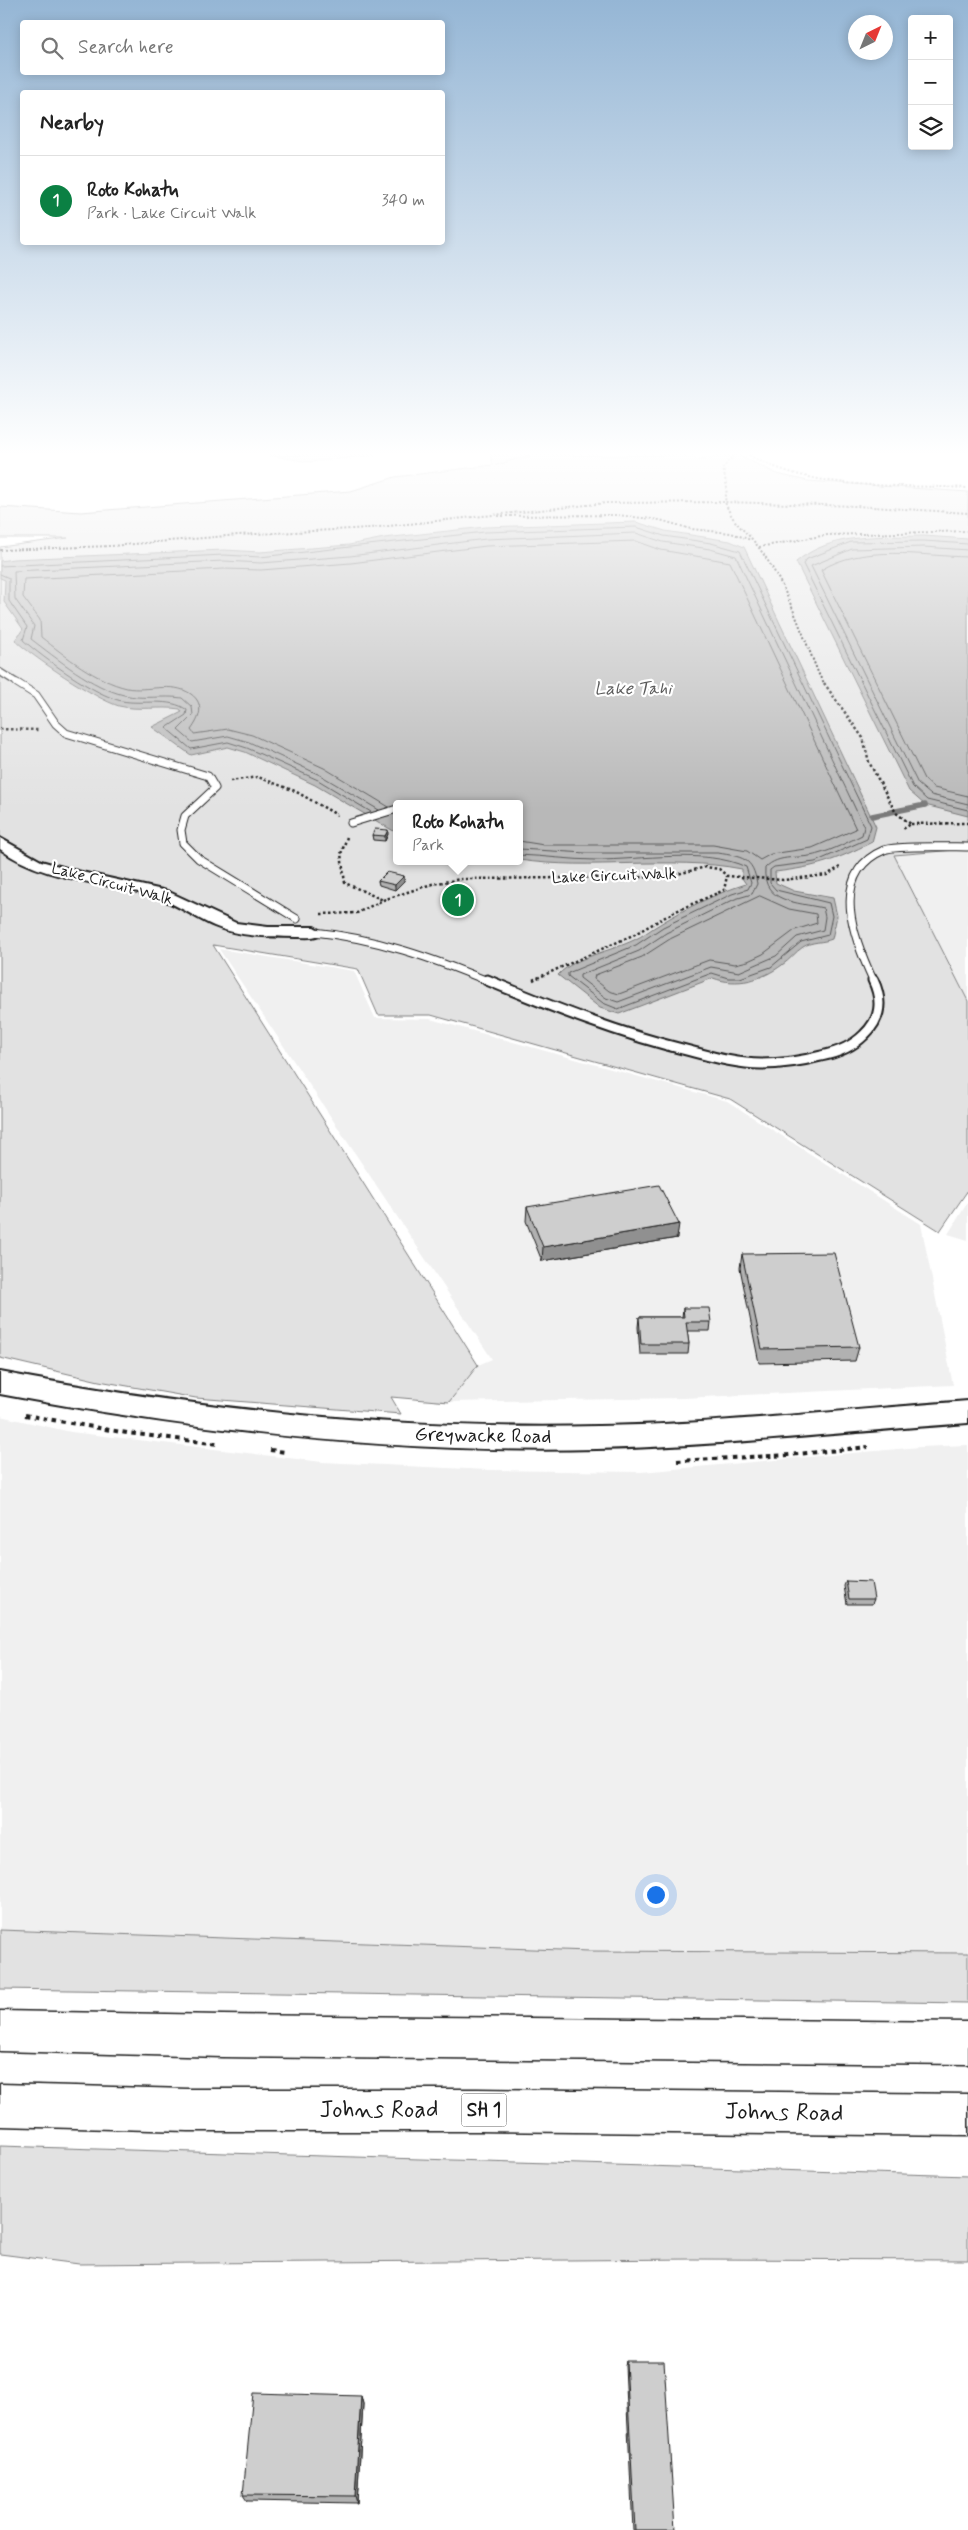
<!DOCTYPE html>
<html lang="en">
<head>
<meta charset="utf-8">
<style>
  body { margin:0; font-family:Mynerve,sans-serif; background:#f6f6f6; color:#222 }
  .controls { position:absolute; right:15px; top:15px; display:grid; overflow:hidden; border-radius:5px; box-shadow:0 2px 12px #0003 }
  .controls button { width:45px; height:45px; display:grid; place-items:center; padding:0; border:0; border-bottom:1px solid #e0e0e0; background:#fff; color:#222; font:25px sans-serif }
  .compass { position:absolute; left:848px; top:15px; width:45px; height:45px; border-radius:50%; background:#fff; box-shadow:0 2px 12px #0003; rotate:43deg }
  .you { position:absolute; left:655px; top:1894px; width:18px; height:18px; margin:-12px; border:4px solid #fff; border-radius:50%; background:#1a73e8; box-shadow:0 0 0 8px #1a73e833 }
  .badge { display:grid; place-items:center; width:32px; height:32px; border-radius:50%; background:#0b8043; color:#fff; font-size:16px; font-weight:700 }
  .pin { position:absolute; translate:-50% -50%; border:2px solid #fff; box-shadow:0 1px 5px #0006 }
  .popup { position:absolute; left:393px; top:800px; width:130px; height:65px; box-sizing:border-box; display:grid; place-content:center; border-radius:5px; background:#fff; filter:drop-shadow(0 1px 4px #0005); font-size:16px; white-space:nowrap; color:#767676 }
  .popup b { font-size:19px; color:#222 }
  .popup::after { content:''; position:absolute; left:50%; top:100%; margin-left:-10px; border:10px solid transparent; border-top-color:#fff }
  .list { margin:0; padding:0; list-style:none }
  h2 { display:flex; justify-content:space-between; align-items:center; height:65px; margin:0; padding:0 20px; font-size:21px }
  h2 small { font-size:16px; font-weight:400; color:#767676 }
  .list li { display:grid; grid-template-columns:32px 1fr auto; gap:15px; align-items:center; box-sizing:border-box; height:90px; padding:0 20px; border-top:1px solid #e0e0e0 }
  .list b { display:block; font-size:19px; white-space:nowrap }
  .list p { margin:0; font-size:16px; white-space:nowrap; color:#767676 }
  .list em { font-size:16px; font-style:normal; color:#767676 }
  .icon { flex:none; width:28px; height:28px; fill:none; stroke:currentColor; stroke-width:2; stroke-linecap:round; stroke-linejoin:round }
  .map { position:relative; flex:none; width:968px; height:2530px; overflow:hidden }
  .search { position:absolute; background:#fff; box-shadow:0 2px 12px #0003; left:20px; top:20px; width:425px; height:55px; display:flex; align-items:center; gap:12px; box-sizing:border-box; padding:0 18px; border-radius:5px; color:#767676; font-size:19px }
  .panel { position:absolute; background:#fff; box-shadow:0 2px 12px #0003; left:20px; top:90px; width:425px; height:155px; border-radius:5px }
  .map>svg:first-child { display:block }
  .built { fill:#f0f0f0 }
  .green { fill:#e2e2e2; stroke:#7f7f7f; fill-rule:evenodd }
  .water { fill:#b8b8b8; stroke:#7a7a7a }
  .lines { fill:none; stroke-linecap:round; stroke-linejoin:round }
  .shore { stroke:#5a5a5a; stroke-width:1 }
  .stream { stroke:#7a7a7a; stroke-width:5.5 }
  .service-far2-casing { stroke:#1c1c1c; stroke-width:8 }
  .service-far1-casing { stroke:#1c1c1c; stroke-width:9 }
  .service-casing { stroke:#1c1c1c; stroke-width:13 }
  .minor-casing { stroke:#1c1c1c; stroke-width:4 }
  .tertiary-casing { stroke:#1c1c1c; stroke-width:4 }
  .trunk-casing { stroke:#1c1c1c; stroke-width:3 }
  .path-far2 { stroke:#1c1c1c; stroke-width:2; stroke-dasharray:2 2; stroke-linecap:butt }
  .path-far1 { stroke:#1c1c1c; stroke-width:2.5; stroke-dasharray:2.5 2.5; stroke-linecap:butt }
  .path { stroke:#1c1c1c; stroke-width:4; stroke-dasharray:4.5 4.5; stroke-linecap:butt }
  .service-far2 { stroke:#fff; stroke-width:5.5 }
  .service-far1 { stroke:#fff; stroke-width:7 }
  .service { stroke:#fff; stroke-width:9 }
  .minor { fill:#fff; fill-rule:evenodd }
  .tertiary { fill:#fff; fill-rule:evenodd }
  .trunk { fill:#fff; fill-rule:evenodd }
  .wall { fill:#b1b1b1; stroke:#1c1c1c }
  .shaded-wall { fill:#909090; stroke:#1c1c1c }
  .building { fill:#cecece; stroke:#1c1c1c }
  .labels { text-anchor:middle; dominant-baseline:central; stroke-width:4.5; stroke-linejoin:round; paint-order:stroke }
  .far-street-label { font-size:16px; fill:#1c1c1c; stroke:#fff }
  .far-water-label { font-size:18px; font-style:italic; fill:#5a5a5a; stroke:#fff }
  .shield { fill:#fff; stroke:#606060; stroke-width:1 }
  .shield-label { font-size:19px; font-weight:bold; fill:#1c1c1c }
  .street-label { font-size:20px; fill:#1c1c1c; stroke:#fff }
  .near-street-label { font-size:24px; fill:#1c1c1c; stroke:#fff }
</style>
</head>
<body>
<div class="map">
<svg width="968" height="2530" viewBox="0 0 968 2530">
  <rect width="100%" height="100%" fill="#fff"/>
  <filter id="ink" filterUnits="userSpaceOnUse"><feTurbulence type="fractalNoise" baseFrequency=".02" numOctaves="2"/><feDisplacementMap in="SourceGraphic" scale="10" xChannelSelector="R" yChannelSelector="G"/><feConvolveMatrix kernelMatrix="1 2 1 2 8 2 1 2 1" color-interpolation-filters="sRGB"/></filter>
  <g filter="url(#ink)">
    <path class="built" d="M968 849V1000L894 855Z
      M219 949 354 971 375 1018 430 1019 727 1101 921 1224 953 1385 683 1398 449 1402 478 1365 492 1359Z
      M968 1202V1240L948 1234Z
      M0 1416 71 1432 322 1462 488 1470 641 1472 920 1447 968 1445V1953L589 1951 0 1930Z"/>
    <path class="green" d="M268 455H375L309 462Z
      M490 455H530L496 465 534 455H683L699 459 738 455 777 474 808 481 968 492V849L894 855 968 1001V1190L940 1231 730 1099 431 1015H378L358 969 213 945 478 1365 449 1402 391 1397 401 1414 196 1398 99 1381 0 1358V547L68 538H0V507L81 512 351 491 395 477 493 465ZM397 804H519V861H397Z
      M0 1930 589 1951 968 1953V2003L0 1989Z
      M0 2146 968 2176V2260L692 2259 79 2264 0 2254Z"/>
    <path class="water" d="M636 522 665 531 730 541 744 547 876 827 872 842C834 861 817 867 775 872L776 883 794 891 833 898 837 916 832 939C823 943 812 941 803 947 795 952 790 960 782 965 762 980 737 987 713 978L619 1014 600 1008 558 975C574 957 612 951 634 940 643 936 651 929 660 924 686 908 717 893 746 884L742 878V869C669 855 593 871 519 860V804H397V833L315 785 245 752 228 747 191 755 152 727 182 712 180 709C160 706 139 711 119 706 97 700 31 656 15 640L23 629 4 602 5 580 0 578V561L13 559 224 550 260 552 349 545 384 538 485 527Z
      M924 536 968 539V816L925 805 909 791 796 562C832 532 881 537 924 536Z"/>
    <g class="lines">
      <path class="shore" d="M968 544 924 541 851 542 807 559 803 564 913 787 927 800 968 810
        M968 550 924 547 852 549 811 566 918 784 931 795 968 804
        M968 557C922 556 862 544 821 570L924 779 934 788 968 796
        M0 566 224 555 260 557 485 532 636 527 664 536 711 543 740 551 871 826 867 839 815 862 774 867 770 870V883L776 890 829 903 832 916 828 935 801 942 771 967 740 978H728L712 973 618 1009 603 1003 568 976V973L636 945 663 927 732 894 748 889 751 883 746 867C705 848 641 860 596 860 571 860 545 856 519 855
        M0 574 9 578V601L27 627 23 640C43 658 96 696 122 701 142 705 170 697 187 710L186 715 166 728 191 749 228 742 247 748 318 780 371 812
        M389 807 324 768 252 735 228 729 194 734 191 730C200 718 205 704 191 694 172 681 147 692 127 688 96 681 65 656 41 637L40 620 23 597 24 579 224 569 261 570 351 563 486 546 636 541 661 550 730 562 856 829 812 848 771 854 760 860 747 851 713 845H544L519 841
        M379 810 320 775 249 742 228 736 192 742 178 730 193 715 192 707 182 698C163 695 144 700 124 695 93 688 56 658 31 639L34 626 15 599 14 571 224 561 261 563 350 556 486 539 636 533 663 542 710 549 736 556 864 827 862 835C848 842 833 850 818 854 800 860 779 853 765 868 762 903 797 902 823 908L825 917 823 930 797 937 776 956 739 972 711 967 618 1002 606 998 580 978V975L639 951 666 933 735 899 752 894 757 884C753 857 742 857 718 853H586L519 849
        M760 896 789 909 816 914 817 923 795 930 763 954 748 961 735 964 709 960 619 994 609 991 594 979 595 975 642 957 670 939Z"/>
      <path class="stream" d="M872 816 925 805"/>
      <defs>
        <path id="service-far2" d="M0 672 19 684"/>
        <path id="service-far1" d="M17 683 36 695 56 724 66 733 208 776 215 788 185 816 181 830 183 843 199 859 297 919
          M351 823 397 809
          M314 932C376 938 432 958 490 982
          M874 982C855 942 827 874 884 850 894 845 953 847 968 847"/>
        <path id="service" d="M487 980C554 1008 620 1034 690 1051 713 1057 737 1064 761 1064 781 1064 802 1061 821 1056 836 1053 853 1046 864 1035 881 1019 883 1001 873 980"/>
        <path id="minor" d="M0 838 41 861 77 871 167 891 236 923 268 927H314L322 932C317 939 305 937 297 937 269 937 240 937 214 926 194 917 177 904 156 897 103 880 46 883 0 849Z"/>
        <path id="tertiary" d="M0 1372C197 1409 397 1431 598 1426 722 1424 844 1410 968 1401V1423C844 1432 722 1446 597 1449 396 1454 197 1431 0 1394Z"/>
        <path id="trunk" d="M0 2011 222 2015 968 2022V2064L222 2057 0 2051Z
          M0 2084 188 2089H477L968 2094V2136L477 2131H188L0 2126Z"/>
      </defs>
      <use href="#service-far2" class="service-far2-casing"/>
      <use href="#service-far1" class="service-far1-casing"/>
      <use href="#service" class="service-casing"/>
      <use href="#minor" class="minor-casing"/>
      <use href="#tertiary" class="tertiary-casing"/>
      <use href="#trunk" class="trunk-casing"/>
      <path class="path-far2" d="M734 455 723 468 727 488 725 502 856 506 968 513
        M749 455C816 492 894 484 968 488
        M498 516 617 515 660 520 691 529 731 533 751 540
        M759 547 827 535 968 531
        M0 550 111 546 238 535 370 528 606 503 725 502C735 528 745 528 759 548 787 585 802 634 820 677L825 684"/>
      <path class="path-far1" d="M824 683 863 738 869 762 896 813 911 824 903 829
        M0 729 39 730
        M230 781 258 777 295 791 337 815
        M911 824 968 823
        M347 837 341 854 345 883 383 900
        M321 914 357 913 383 900 432 884 461 879 665 877 706 867 719 869 727 876 783 880 827 875 840 867
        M533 980 633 935 676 911 724 890 727 876"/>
      <path class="path" d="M25 1415 127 1433 219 1444
        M270 1450 286 1452
        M677 1461 788 1455 868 1447"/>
      <use href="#service-far2" class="service-far2"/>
      <use href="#service-far1" class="service-far1"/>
      <use href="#service" class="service"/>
      <use href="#minor" class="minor"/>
      <use href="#tertiary" class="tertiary"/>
      <use href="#trunk" class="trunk"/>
    </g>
    <path class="wall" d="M388 834 385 841 373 840 372 835Z
      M404 876V881L395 890 379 885 378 881Z
      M527 1207 677 1238 542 1261 526 1221Z
      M742 1254 859 1347 855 1361 759 1363 740 1268Z
      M683 1308 711 1322 710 1331H687L689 1344 688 1354H640L638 1327 639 1317H682Z
      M846 1581 874 1599 872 1604H847L844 1586Z
      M626 2361 675 2530H633L625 2366Z
      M361 2396 363 2404 357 2503 247 2501 243 2495Z"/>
    <path class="shaded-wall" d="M388 830V834L385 841V836Z
      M404 876V881L395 890V885Z
      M679 1224 677 1238 542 1261 543 1247Z
      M361 2396 363 2404 357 2503 355 2496Z"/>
    <path class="building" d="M375 829 388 830 385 836 372 835Z
      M387 872 404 876 395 885 378 881Z
      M659 1185 679 1224 543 1247 527 1207Z
      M834 1253 859 1347 762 1349 742 1254Z
      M683 1308H709L711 1322H686L689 1344H641L639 1317H684Z
      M846 1581 871 1582 874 1599H849Z
      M626 2361H664L675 2530H635Z
      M253 2393 361 2396 355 2496 243 2495Z"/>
  </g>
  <linearGradient id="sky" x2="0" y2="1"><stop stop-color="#95b6d5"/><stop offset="0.56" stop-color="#fff"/><stop offset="1" stop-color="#fff" stop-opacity="0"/></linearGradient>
  <rect width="968" height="810" fill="url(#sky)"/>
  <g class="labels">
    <g class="far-street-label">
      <text transform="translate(614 876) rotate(-2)">Lake Circuit Walk</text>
      <text transform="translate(112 884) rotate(15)">Lake Circuit Walk</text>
    </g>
    <g class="far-water-label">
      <text x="633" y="689">Lake Tahi</text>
    </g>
    <rect class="shield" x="461.5" y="2093.5" width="45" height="33" rx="4"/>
    <g class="shield-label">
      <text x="484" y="2110">SH 1</text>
    </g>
    <g class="street-label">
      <text transform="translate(483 1436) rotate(1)">Greywacke Road</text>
    </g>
    <g class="near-street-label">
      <text x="379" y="2110">Johns Road</text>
      <text transform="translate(784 2113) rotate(1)">Johns Road</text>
    </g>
  </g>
</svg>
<div class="controls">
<button>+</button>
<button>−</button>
<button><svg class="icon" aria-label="layers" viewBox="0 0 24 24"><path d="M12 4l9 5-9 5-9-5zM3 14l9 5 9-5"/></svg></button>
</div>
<svg class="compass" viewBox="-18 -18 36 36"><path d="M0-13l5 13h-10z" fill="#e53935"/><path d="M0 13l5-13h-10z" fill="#767676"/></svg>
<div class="you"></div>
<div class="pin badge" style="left:458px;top:900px">1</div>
<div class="popup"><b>Roto Kohatu</b>Park</div>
<div class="search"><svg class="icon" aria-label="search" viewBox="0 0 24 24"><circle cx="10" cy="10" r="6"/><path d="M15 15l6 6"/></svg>Search here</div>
<section class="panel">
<h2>Nearby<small></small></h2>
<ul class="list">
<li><span class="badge">1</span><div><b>Roto Kohatu</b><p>Park · Lake Circuit Walk</p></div><em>340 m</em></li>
</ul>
</section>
</div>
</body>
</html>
